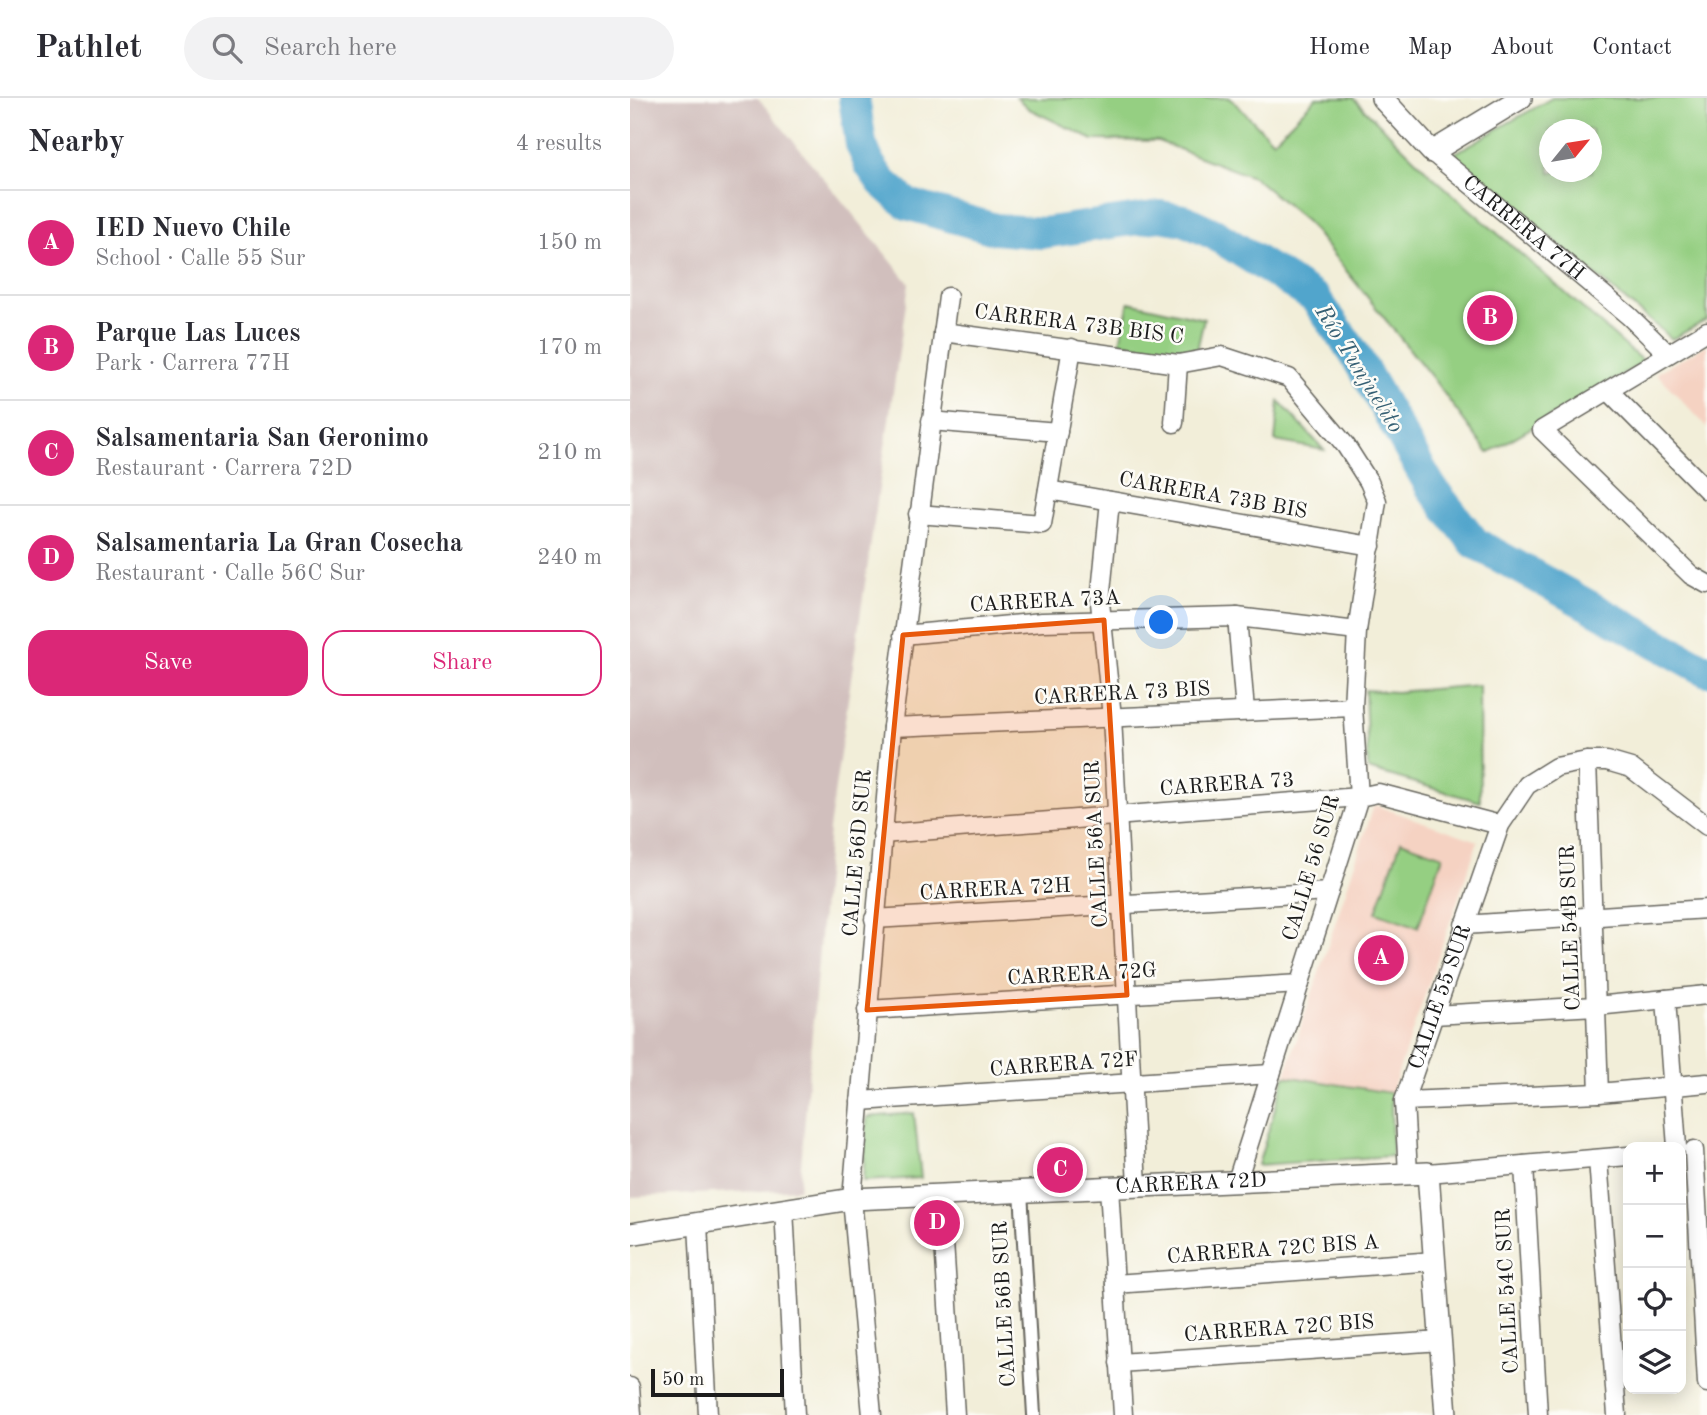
<!DOCTYPE html>
<html lang="en">
<head>
<meta charset="utf-8">
<style>
  body { margin:0; font-family:"Old Standard TT",serif; background:#f2f2f3; color:#2b2b33 }
  .controls { position:absolute; right:21px; bottom:21px; display:grid; overflow:hidden; border-radius:14px; box-shadow:0 4px 18px #0003 }
  .controls button { width:63px; height:63px; display:grid; place-items:center; padding:0; border:0; border-bottom:2px solid #e1e1e2; background:#fff; color:#2b2b33; font:35px sans-serif }
  .compass { position:absolute; left:909px; top:21px; width:63px; height:63px; border-radius:50%; background:#fff; box-shadow:0 4px 18px #0003; rotate:60deg }
  .scale { position:absolute; left:21px; bottom:18px; width:133px; box-sizing:border-box; padding-left:7px; border:4px solid #1c1c1c; border-top:0; font-size:19px; line-height:24px; white-space:nowrap; color:#1c1c1c; -webkit-text-stroke:5px #fdfcf7; paint-order:stroke }
  .you { position:absolute; left:532px; top:525px; width:24px; height:24px; margin:-18px; border:5px solid #fff; border-radius:50%; background:#1a73e8; box-shadow:0 0 0 10px #1a73e833 }
  .badge { display:grid; place-items:center; width:46px; height:46px; border-radius:50%; background:#db2777; color:#fff; font-size:23px; font-weight:700 }
  .pin { position:absolute; translate:-50% -50%; border:4px solid #fff; box-shadow:0 2px 7px #0006 }
  .list { margin:0; padding:0; list-style:none }
  h2 { display:flex; justify-content:space-between; align-items:center; height:91px; margin:0; padding:0 28px; font-size:30px }
  h2 small { font-size:23px; font-weight:400; color:#7c7c81 }
  .list li { display:grid; grid-template-columns:46px 1fr auto; gap:21px; align-items:center; box-sizing:border-box; height:105px; padding:0 28px; border-top:2px solid #e1e1e2 }
  .list b { display:block; font-size:26px; white-space:nowrap }
  .list p { margin:0; font-size:23px; white-space:nowrap; color:#7c7c81 }
  .list em { font-size:23px; font-style:normal; color:#7c7c81 }
  .actions { display:flex; gap:14px; padding:21px 28px }
  .actions a { flex:1; padding:16px 0; border:2px solid #db2777; border-radius:21px; text-align:center; font-size:24px; color:#db2777 }
  .actions .main { background:#db2777; color:#fff }
  .icon { flex:none; width:38px; height:38px; fill:none; stroke:currentColor; stroke-width:2; stroke-linecap:round; stroke-linejoin:round }
  .map { position:relative; flex:none; width:1077px; height:1317px; overflow:hidden }
  header { display:flex; align-items:center; gap:42px; box-sizing:border-box; height:98px; padding:0 35px; background:#fff; border-bottom:2px solid #e1e1e2 }
  header strong { font-size:33px }
  nav { display:flex; gap:38px; margin-inline-start:auto; font-size:24px }
  .search { width:490px; height:63px; background:#f2f2f3; display:flex; align-items:center; gap:18px; box-sizing:border-box; padding:0 24px; border-radius:38px; color:#7c7c81; font-size:26px }
  main { display:flex }
  aside { flex:1; background:#fff }
  .map>svg:first-child { display:block }
  .built { fill:#f5d2c2 }
  .industrial { fill:#d1bfbd }
  .green { fill:#95cf82; stroke:#58764f; stroke-width:2; fill-rule:evenodd }
  .lines { fill:none; stroke-linecap:round; stroke-linejoin:round }
  .river { stroke:#51a5cc; stroke-width:32 }
  .pedestrian-casing { stroke:#67665e; stroke-width:16 }
  .minor-casing { stroke:#67665e; stroke-width:21 }
  .tertiary-casing { stroke:#67665e; stroke-width:24 }
  .pedestrian { stroke:#fff; stroke-width:12 }
  .minor { stroke:#fff; stroke-width:18 }
  .tertiary { stroke:#fff; stroke-width:21 }
  .marked { fill:#e8590c; fill-opacity:0.2; stroke:#e8590c; stroke-width:5; stroke-linejoin:round }
  .labels { text-anchor:middle; dominant-baseline:central; stroke-width:5; stroke-linejoin:round; paint-order:stroke }
  .street-label { font-size:21px; fill:#1c1c1c; stroke:#fdfcf7 }
  .water-label { font-size:23px; font-style:italic; fill:#366074; stroke:#fdfcf7 }
</style>
</head>
<body>
<header>
<strong>Pathlet</strong>
<div class="search"><svg class="icon" aria-label="search" viewBox="0 0 24 24"><circle cx="10" cy="10" r="6"/><path d="M15 15l6 6"/></svg>Search here</div>
<nav><a>Home</a><a>Map</a><a>About</a><a>Contact</a></nav>
</header>
<main>
<aside>
<h2>Nearby<small>4 results</small></h2>
<ul class="list">
<li><span class="badge">A</span><div><b>IED Nuevo Chile</b><p>School · Calle 55 Sur</p></div><em>150 m</em></li>
<li><span class="badge">B</span><div><b>Parque Las Luces</b><p>Park · Carrera 77H</p></div><em>170 m</em></li>
<li><span class="badge">C</span><div><b>Salsamentaria San Geronimo</b><p>Restaurant · Carrera 72D</p></div><em>210 m</em></li>
<li><span class="badge">D</span><div><b>Salsamentaria La Gran Cosecha</b><p>Restaurant · Calle 56C Sur</p></div><em>240 m</em></li>
</ul>
<div class="actions"><a class="main">Save</a><a>Share</a></div>
</aside>
<div class="map">
<svg width="1077" height="1317" viewBox="0 0 1077 1317">
  <rect width="100%" height="100%" fill="#fdfcf7"/>
  <filter id="ink" filterUnits="userSpaceOnUse"><feTurbulence type="fractalNoise" baseFrequency=".0143" numOctaves="2"/><feDisplacementMap in="SourceGraphic" scale="14" xChannelSelector="R" yChannelSelector="G"/><feConvolveMatrix kernelMatrix="1 2 1 2 8 2 1 2 1" color-interpolation-filters="sRGB"/></filter>
  <filter id="wash" filterUnits="userSpaceOnUse"><feTurbulence type="fractalNoise" baseFrequency=".00686" numOctaves="4" result="noise"/><feDisplacementMap in="SourceGraphic" scale="28" xChannelSelector="R" yChannelSelector="G"/><feGaussianBlur stdDeviation="1.57" result="paint"/><feColorMatrix in="noise" values="0 0 0 0 0 0 0 0 0 0 0 0 0 0 0 0 0 1.4 0 .05"/><feComposite in="paint" operator="in"/></filter>
  <g filter="url(#wash)">
    <rect width="100%" height="100%" fill="#f2eed9"/>
    <path class="built" d="M1077 247V329L1026 275Z
      M744 707 848 743 761 995 655 978Z"/>
    <path class="industrial" d="M0 0H128L279 185 199 731 169 1091 0 1099Z"/>
    <path class="green" d="M387 0H600L643 43 686 0H723L801 77 1014 264 858 355 801 278 677 124 625 80 528 43 463 42 399 11Z
      M922 0H1077V222L1042 241 822 57ZM920 32H962V74H920Z
      M499 204 574 221 565 261 490 244Z
      M649 303 694 352 645 343Z
      M849 587 850 704 738 671 735 592 766 594Z
      M771 743 813 758 788 829 746 814Z
      M655 978 761 995 762 1058 628 1067Z
      M284 1015 291 1080 233 1083 237 1019Z"/>
    <g class="lines">
      <path class="river" d="M224 0 231 46 240 67 252 84 277 106 365 131 412 135 530 118 554 122 584 136 685 200 724 255 801 389 845 445 1077 573"/>
    </g>
  </g>
  <g filter="url(#ink)">
    <g class="lines">
      <defs>
        <path id="pedestrian" d="M391 1093 404 1317"/>
        <g id="minor">
          <path id="s1" d="M802 54 999 218 1038 256"/>
          <path d="M1077 233 912 332 1061 477 1077 486"/>
          <path d="M313 234 548 266 592 258 659 280 716 348 739 384 747 403 727 533 723 609 729 699 607 1083"/>
          <path d="M979 293 1077 392"/>
          <path d="M301 323 428 334"/>
          <path d="M544 325 548 266"/>
          <path d="M418 392 741 448"/>
          <path d="M480 403 470 504 482 619 507 1088"/>
          <path d="M288 416 412 426 442 250"/>
          <path d="M607 519 615 613"/>
          <path d="M273 537 412 524 607 519 727 533"/>
          <path d="M262 629 723 609"/>
          <path d="M957 663 969 995"/>
          <path d="M252 736 729 699 748 695 870 727"/>
          <path d="M244 821 699 794"/>
          <path d="M834 827 1077 811"/>
          <path d="M1036 901 1047 1049"/>
          <path d="M237 912 670 886"/>
          <path d="M803 917 966 908 1077 897"/>
          <path d="M230 1003 641 976"/>
          <path d="M774 1003 969 995 1077 985"/>
          <path d="M1064 1052 1077 1285"/>
          <path d="M968 1061 987 1317"/>
          <path d="M894 1067 908 1317"/>
          <path id="s2" d="M778 1075 774 1003 870 727 897 687 926 669 957 663H977L1001 670 1077 728"/>
          <path d="M798 1075 998 1058"/>
          <path d="M479 1089 493 1317"/>
          <path d="M311 1097 325 1317"/>
          <path d="M154 1111 165 1317"/>
          <path d="M68 1126 78 1317"/>
          <path d="M485 1186 805 1163"/>
          <path d="M489 1265 811 1243"/>
          <path d="M0 1289 2 1317"/>
          <path d="M242 1317 222 1101 262 629 318 199"/>
        </g>
        <g id="tertiary">
          <path d="M752 0 802 54 891 0"/>
          <path id="s3" d="M0 1136 222 1101 798 1075 816 1317"/>
        </g>
      </defs>
      <use href="#pedestrian" class="pedestrian-casing"/>
      <use href="#minor" class="minor-casing"/>
      <use href="#tertiary" class="tertiary-casing"/>
      <use href="#pedestrian" class="pedestrian"/>
      <use href="#minor" class="minor"/>
      <use href="#tertiary" class="tertiary"/>
    </g>
  </g>
  <path class="marked" d="M474 522 497 897 237 912 273 537Z"/>
  <g class="labels">
    <g class="street-label">
      <text stroke="none"><textPath href="#s1" startOffset="119">CARRERA 77H</textPath></text>
      <text transform="translate(449 227) rotate(7)">CARRERA 73B BIS C</text>
      <text transform="translate(583 398) rotate(10)">CARRERA 73B BIS</text>
      <text transform="translate(415 504) rotate(-3)">CARRERA 73A</text>
      <text transform="translate(492 596) rotate(-3)">CARRERA 73 BIS</text>
      <text transform="translate(597 687) rotate(-4)">CARRERA 73</text>
      <text transform="translate(467 746) rotate(-93)">CALLE 56A SUR</text>
      <text transform="translate(228 755) rotate(-85)">CALLE 56D SUR</text>
      <text transform="translate(682 770) rotate(-73)">CALLE 56 SUR</text>
      <text transform="translate(365 792) rotate(-3)">CARRERA 72H</text>
      <text transform="translate(941 830) rotate(-92)">CALLE 54B SUR</text>
      <text transform="translate(452 877) rotate(-3)">CARRERA 72G</text>
      <text stroke="none"><textPath href="#s2" startOffset="182">CALLE 55 SUR</textPath></text>
      <text transform="translate(434 967) rotate(-4)">CARRERA 72F</text>
      <text stroke="none"><textPath href="#s3" startOffset="564">CARRERA 72D</textPath></text>
      <text transform="translate(643 1152) rotate(-4)">CARRERA 72C BIS A</text>
      <text transform="translate(878 1193) rotate(-93)">CALLE 54C SUR</text>
      <text transform="translate(375 1206) rotate(-93)">CALLE 56B SUR</text>
      <text transform="translate(649 1231) rotate(-4)">CARRERA 72C BIS</text>
    </g>
    <g class="water-label">
      <text transform="translate(729 271) rotate(58)">Río Tunjuelito</text>
    </g>
  </g>
</svg>
<div class="controls">
<button>+</button>
<button>−</button>
<button><svg class="icon" aria-label="locate" viewBox="0 0 24 24"><circle cx="12" cy="12" r="6"/><path d="M12 2v4M12 18v4M2 12h4M18 12h4"/></svg></button>
<button><svg class="icon" aria-label="layers" viewBox="0 0 24 24"><path d="M12 4l9 5-9 5-9-5zM3 14l9 5 9-5"/></svg></button>
</div>
<svg class="compass" viewBox="-18 -18 36 36"><path d="M0-13l5 13h-10z" fill="#e53935"/><path d="M0 13l5-13h-10z" fill="#7c7c81"/></svg>
<div class="scale">50 m</div>
<div class="you"></div>
<div class="pin badge" style="left:751px;top:860px">A</div>
<div class="pin badge" style="left:860px;top:220px">B</div>
<div class="pin badge" style="left:430px;top:1072px">C</div>
<div class="pin badge" style="left:307px;top:1125px">D</div>
</div>
</main>
</body>
</html>
